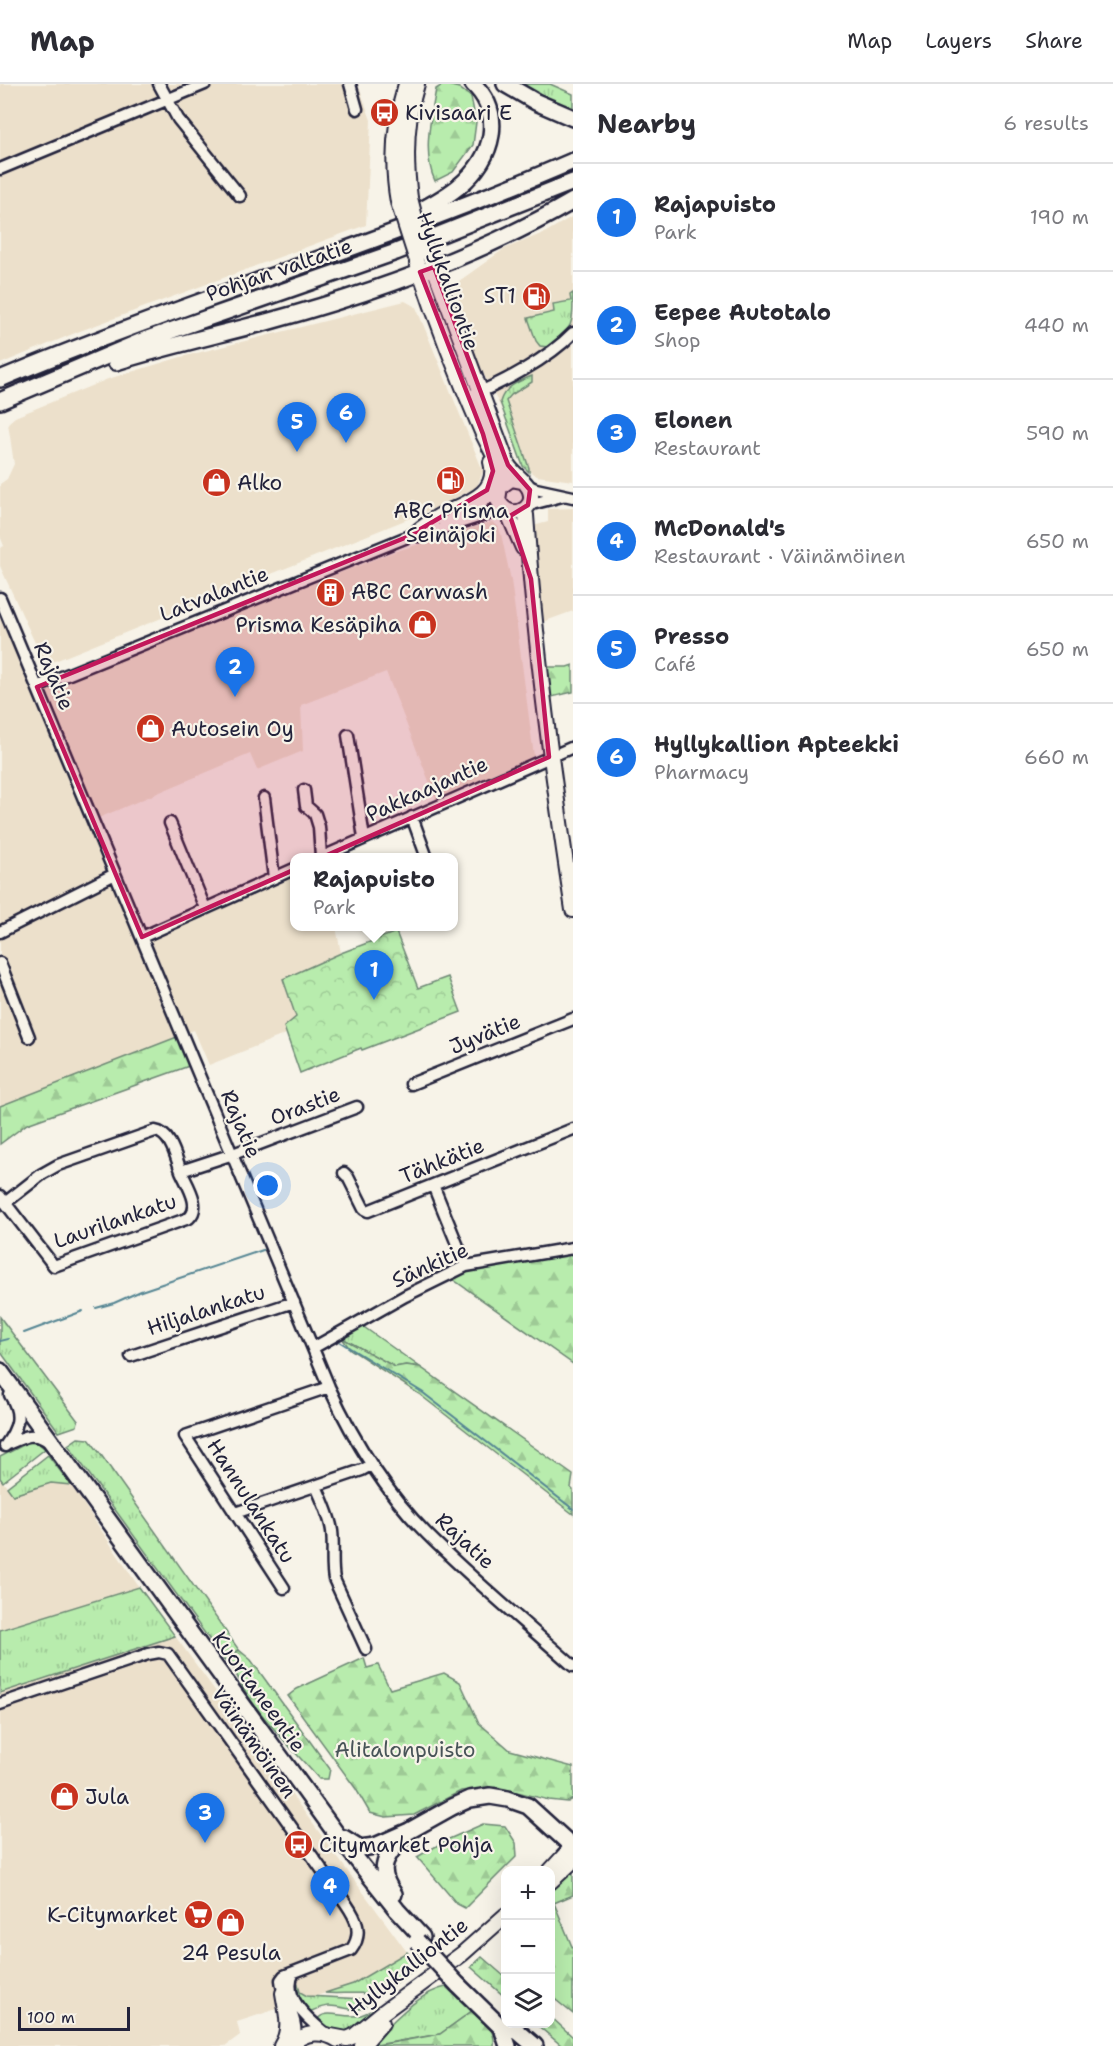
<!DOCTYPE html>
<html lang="en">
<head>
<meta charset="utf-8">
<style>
  body { margin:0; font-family:"Shantell Sans",sans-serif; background:#f7f7f7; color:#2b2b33 }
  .controls { position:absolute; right:18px; bottom:18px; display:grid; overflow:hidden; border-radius:12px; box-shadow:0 6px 24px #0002 }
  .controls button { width:54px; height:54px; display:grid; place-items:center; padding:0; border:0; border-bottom:2px solid #e1e1e2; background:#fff; color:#2b2b33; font:30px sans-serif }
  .scale { position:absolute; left:18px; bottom:15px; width:112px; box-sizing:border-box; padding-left:6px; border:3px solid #22223b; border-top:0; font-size:16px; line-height:21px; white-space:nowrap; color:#22223b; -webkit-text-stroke:4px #f7f3e8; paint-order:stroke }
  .you { position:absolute; left:268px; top:1102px; width:21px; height:21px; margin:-15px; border:4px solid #fff; border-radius:50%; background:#1a73e8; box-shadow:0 0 0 9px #1a73e833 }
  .badge { display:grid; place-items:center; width:39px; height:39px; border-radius:50%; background:#1a73e8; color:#fff; font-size:20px; font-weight:700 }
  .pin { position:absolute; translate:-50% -50px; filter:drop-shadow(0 2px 3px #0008) }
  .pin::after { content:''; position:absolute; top:32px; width:21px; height:18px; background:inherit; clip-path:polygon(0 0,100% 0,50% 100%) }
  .popup { position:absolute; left:290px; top:769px; width:168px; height:78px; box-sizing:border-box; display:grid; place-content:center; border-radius:12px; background:#fff; filter:drop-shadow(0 2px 4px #0005); font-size:20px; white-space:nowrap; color:#7c7c81 }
  .popup b { font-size:22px; color:#2b2b33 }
  .popup::after { content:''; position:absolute; left:50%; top:100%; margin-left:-12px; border:12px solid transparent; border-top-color:#fff }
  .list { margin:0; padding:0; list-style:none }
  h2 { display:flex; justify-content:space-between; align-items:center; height:78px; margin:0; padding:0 24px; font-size:26px }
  h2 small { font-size:20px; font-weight:400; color:#7c7c81 }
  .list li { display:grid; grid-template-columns:39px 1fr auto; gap:18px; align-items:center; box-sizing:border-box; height:108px; padding:0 24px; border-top:2px solid #e1e1e2 }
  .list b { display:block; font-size:22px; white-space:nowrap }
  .list p { margin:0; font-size:20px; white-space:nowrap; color:#7c7c81 }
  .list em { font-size:20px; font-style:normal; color:#7c7c81 }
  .icon { flex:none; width:33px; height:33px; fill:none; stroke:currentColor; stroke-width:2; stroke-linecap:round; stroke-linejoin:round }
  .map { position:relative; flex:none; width:573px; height:1962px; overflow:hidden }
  header { display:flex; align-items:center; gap:36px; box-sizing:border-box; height:84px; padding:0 30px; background:#fff; border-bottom:2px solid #e1e1e2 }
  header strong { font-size:28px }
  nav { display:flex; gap:33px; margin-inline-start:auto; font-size:21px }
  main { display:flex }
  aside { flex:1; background:#fff }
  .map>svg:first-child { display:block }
  .built { fill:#ece0cb }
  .grass { fill:url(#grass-tufts); stroke:#6d8774; stroke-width:1.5 }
  .forest { fill:url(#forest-firs); stroke:#6d8774; stroke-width:1.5 }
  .park { fill:url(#park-crowns); stroke:#6d8774; stroke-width:1.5 }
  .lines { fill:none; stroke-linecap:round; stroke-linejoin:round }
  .stream { stroke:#548593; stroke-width:2 }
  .minor-casing { stroke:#22223b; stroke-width:15 }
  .major-casing { stroke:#22223b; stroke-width:18 }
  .highway-casing { stroke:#22223b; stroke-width:20 }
  .minor { stroke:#f7f3e8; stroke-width:10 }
  .major { stroke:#f7f3e8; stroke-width:14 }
  .highway { stroke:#f7f3e8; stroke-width:15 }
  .major-bridge-casing { stroke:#22223b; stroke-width:18; stroke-linecap:butt }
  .highway-bridge-casing { stroke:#22223b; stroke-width:20; stroke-linecap:butt }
  .major-bridge { stroke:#f7f3e8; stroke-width:14 }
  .highway-bridge { stroke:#f7f3e8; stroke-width:15 }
  .marked { fill:#c2185b; fill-opacity:0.2; stroke:#c2185b; stroke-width:4.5; stroke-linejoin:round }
  .labels { text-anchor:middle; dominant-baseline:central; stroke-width:4.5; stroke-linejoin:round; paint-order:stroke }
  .poi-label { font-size:21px; fill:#22223b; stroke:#f7f3e8; text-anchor:start }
  .street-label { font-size:21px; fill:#22223b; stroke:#f7f3e8 }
  .park-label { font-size:21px; fill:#485458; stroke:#f7f3e8 }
</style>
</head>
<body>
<header>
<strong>Map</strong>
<nav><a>Map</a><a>Layers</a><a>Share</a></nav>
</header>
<main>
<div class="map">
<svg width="573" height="1962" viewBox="0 0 573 1962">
  <defs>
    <pattern id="grass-tufts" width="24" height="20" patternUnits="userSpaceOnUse" patternTransform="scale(1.5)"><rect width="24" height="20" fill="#b8ecad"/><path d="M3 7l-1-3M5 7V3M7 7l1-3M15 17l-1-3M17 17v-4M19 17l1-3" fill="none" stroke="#9eca96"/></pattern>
    <pattern id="forest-firs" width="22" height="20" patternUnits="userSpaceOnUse" patternTransform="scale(1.5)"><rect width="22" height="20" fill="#b8ecad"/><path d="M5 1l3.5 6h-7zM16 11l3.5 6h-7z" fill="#9eca96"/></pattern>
    <pattern id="park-crowns" width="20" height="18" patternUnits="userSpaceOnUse" patternTransform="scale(1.5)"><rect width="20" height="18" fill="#b8ecad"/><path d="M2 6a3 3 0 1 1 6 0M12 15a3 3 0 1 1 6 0" fill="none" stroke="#9eca96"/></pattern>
  </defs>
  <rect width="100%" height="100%" fill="#f7f3e8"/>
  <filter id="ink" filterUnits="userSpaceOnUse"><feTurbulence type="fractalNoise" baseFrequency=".0167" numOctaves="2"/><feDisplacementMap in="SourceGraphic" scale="12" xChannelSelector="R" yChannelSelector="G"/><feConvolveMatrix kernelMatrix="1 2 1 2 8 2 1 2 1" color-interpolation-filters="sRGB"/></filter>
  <g filter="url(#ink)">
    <path class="built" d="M0 0H358L371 36 366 141 80 247 0 280Z
      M573 132V397L537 392 527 386 514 349 479 281 448 205 504 165 546 148Z
      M405 217 416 223 483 387 477 403 440 422 45 581 0 482V464L4 462 0 452V400L7 395 14 380 8 339 15 333 108 295 181 273Z
      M573 424V527L540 539 533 442 548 438V425Z
      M492 438 498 442 501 450 511 496 534 672 436 715 386 588 301 621 303 667 257 686 250 670 89 738 133 850 294 778V842L336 843 341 869 284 895 297 933 284 943 286 950 209 981 194 946 0 1022V532L33 609 393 468Z
      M0 1394 13 1411 51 1399 71 1401 139 1503 0 1546Z
      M175 1552 407 1868 353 1900 237 1938 240 1951 225 1962H0V1609Z"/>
    <path class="grass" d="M519 0H550L573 10V26L555 20Z
      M573 209C573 244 573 242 548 263L540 262 536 257 528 234 554 228 553 220 571 217 570 211Z
      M532 292V298L511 311 506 317 529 384V388L523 382 500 318C504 303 519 297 532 292Z
      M0 1233 78 1337 77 1342 59 1348 0 1267Z
      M361 1241 420 1283 406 1281 395 1283 342 1254Z
      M78 1354 89 1355 99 1368 239 1566 225 1577 68 1361Z
      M31 1357 39 1360 45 1365 3 1398 0 1394V1373Z
      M48 1371 71 1401 51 1399 13 1411 7 1403Z
      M139 1503 175 1552 0 1609V1546Z
      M407 1868 419 1882 377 1913C361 1906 342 1911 325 1909L353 1900Z
      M433 1883 354 1946 339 1950 317 1936C325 1923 345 1936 361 1931 387 1921 411 1899 433 1883Z
      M298 1900 300 1908 307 1912 364 1915 369 1918C359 1933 343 1921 328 1922 321 1923 315 1925 309 1928L296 1913 295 1903Z
      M446 1903 472 1927 440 1950 370 1962C388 1941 419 1908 446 1903Z"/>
    <path class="forest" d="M444 0 459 4 471 13 476 38 473 61 453 88 435 97C422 69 431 34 436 5Z
      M573 581V608L547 614 544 583H567Z
      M177 953 189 982 27 1040 0 1060V1022Z
      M573 1169V1280L451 1194C487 1175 534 1175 573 1169Z
      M342 1254 395 1283 406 1281 420 1283 573 1391 571 1404 573 1406V1430L419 1310 350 1265Z
      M239 1566 251 1576 330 1685 328 1695H319C289 1660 241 1617 230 1573Z
      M364 1574 367 1584 378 1581 390 1605 444 1589 460 1598 479 1639 510 1666 573 1683V1715L568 1718 549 1716 497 1703 461 1707 414 1731 386 1733 370 1729 356 1705 288 1612 297 1605Z
      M483 1740 505 1742 516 1759 517 1772 465 1824 457 1820 417 1773 449 1755Z
      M573 1784V1811L554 1819 573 1865V1930L551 1912V1805Z
      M482 1873 505 1893V1913L471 1883Z
      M472 1927C484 1937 496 1945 494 1962H374L440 1950Z
      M551 1933 573 1953V1962H562L536 1940H550Z"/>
    <path class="park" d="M396 848 418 904 448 893 461 928 362 966 361 964 300 989 284 943 296 933 283 895 341 869Z"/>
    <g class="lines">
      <path class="stream" d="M96 1224 114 1219 141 1207 263 1166
        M24 1249 83 1227
        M0 1257 8 1255
        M340 1258 422 1308 573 1425"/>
      <defs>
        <path id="minor" d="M159 0 178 35 240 112
          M350 0 357 25
          M0 85 205 0
          M468 313C501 300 548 275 573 249
          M527 401 536 405 573 413
          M528 421 562 412
          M443 437 477 423 498 406
          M419 452 503 425
          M0 514 329 1303C354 1357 385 1408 427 1450 473 1496 524 1538 573 1582
          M37 603 407 453 425 443
          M348 651 364 754
          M304 706 306 722 315 730 319 743 321 773
          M264 714 274 794
          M412 733 427 774
          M170 739 205 824
          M320 774 573 663
          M0 848 115 790
          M142 853 294 785
          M0 879 29 953
          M411 1000 573 935
          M344 1089 348 1093 364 1125 368 1127 573 1045
          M433 1101 466 1182
          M0 1112 54 1182 189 1134C202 1122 187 1101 181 1087
          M5 1119 42 1090 58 1081 155 1047C171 1049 176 1074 181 1087L233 1070 357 1023
          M313 1264 405 1212 466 1182 573 1164
          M131 1272 294 1218
          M8 1360C23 1353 33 1347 48 1357
          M5 1362C18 1344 23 1331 10 1311
          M316 1402C322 1416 330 1432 332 1447 334 1463 331 1479 334 1495L366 1565
          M235 1429 362 1386 371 1381
          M284 1504 185 1352 329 1303
          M0 1620 148 1570 159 1568 168 1570 330 1797C344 1819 370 1841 351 1866L284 1892 281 1896C283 1920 299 1931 295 1958
          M294 1888C280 1913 309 1936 326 1950"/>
        <path id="major" d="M410 114C405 75 405 38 417 0
          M398 118C391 78 394 39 406 0
          M430 173 508 381C514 391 527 397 530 407 537 427 508 438 498 416L500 403 511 395 521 397
          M417 179C436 236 458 293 482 348 490 365 501 381 502 400
          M523 426 526 431C535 564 553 695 573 826
          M510 428V434L523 464
          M419 446C426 441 432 436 439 432 462 420 500 412 491 378
          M550 1787 573 1762
          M550 1798 573 1777
          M331 1952 347 1955 354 1952 382 1929 462 1870 506 1831
          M281 1962C292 1945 286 1928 283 1909
          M291 1962C304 1947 322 1946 338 1956
          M362 1962 382 1939"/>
        <path id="highway" d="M505 0 536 18 573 34
          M404 135C440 117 484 95 491 51 494 31 488 14 473 0
          M116 278C167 262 218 251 270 237 373 209 480 171 573 117
          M0 295C189 216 385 158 573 77
          M0 317 147 255 396 168 573 98
          M0 1287 335 1748 397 1826 422 1853
          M344 1754 360 1764 375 1762 409 1747 452 1723 470 1715 490 1712 508 1715 528 1722 573 1763
          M394 1810C375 1785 386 1771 405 1751
          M458 1901 502 1944 508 1962
          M509 1940 535 1962"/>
      </defs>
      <use href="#minor" class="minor-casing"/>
      <use href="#major" class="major-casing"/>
      <use href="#highway" class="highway-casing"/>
      <use href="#minor" class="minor"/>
      <use href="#major" class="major"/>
      <use href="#highway" class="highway"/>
      <defs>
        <path id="major-bridge" d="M410 114 418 145 428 169
          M398 118 416 174"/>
        <path id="highway-bridge" d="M417 1857 458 1901"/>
      </defs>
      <use href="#major-bridge" class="major-bridge-casing"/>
      <use href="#highway-bridge" class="highway-bridge-casing"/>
      <use href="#major-bridge" class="major-bridge"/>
      <use href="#highway-bridge" class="highway-bridge"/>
    </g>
  </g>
  <path class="marked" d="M434 183 508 381 530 406 528 421 510 432 531 495 549 673 142 853 37 603 407 453 487 406 493 387 483 350 420 188Z"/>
  <defs>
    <symbol id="bus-disc" viewBox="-11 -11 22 22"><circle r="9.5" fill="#c8321e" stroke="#f7f3e8"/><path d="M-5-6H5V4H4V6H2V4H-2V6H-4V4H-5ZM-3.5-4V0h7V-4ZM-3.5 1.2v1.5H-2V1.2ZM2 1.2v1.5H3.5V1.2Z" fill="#fff"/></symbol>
    <symbol id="fuel-disc" viewBox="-11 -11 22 22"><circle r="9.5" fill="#c8321e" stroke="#f7f3e8"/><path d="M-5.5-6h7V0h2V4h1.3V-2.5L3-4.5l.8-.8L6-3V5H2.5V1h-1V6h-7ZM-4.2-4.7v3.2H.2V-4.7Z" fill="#fff"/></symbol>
    <symbol id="shop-disc" viewBox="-11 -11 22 22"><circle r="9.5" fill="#c8321e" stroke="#f7f3e8"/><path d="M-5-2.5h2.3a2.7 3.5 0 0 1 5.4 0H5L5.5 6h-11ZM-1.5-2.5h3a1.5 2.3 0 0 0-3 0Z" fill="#fff"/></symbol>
    <symbol id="building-disc" viewBox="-11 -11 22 22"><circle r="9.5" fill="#c8321e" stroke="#f7f3e8"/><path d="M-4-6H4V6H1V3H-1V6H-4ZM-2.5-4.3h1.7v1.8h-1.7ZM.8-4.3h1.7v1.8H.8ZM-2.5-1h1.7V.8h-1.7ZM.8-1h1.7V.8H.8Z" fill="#fff"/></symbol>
    <symbol id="supermarket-disc" viewBox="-11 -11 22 22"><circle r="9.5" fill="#c8321e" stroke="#f7f3e8"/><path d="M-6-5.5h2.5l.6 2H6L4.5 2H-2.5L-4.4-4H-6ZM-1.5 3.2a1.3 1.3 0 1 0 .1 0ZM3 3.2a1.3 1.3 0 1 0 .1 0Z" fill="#fff"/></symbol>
  </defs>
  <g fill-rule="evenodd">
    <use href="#bus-disc" x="368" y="12" width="33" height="33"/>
    <use href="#fuel-disc" x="520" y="196" width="33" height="33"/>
    <use href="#fuel-disc" x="434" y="380" width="33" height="33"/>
    <use href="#shop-disc" x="200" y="382" width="33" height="33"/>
    <use href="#building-disc" x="314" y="492" width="33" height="33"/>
    <use href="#shop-disc" x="406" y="524" width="33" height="33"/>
    <use href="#shop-disc" x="134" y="628" width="33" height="33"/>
    <use href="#shop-disc" x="48" y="1696" width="33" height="33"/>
    <use href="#bus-disc" x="282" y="1744" width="33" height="33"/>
    <use href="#supermarket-disc" x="182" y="1814" width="33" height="33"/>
    <use href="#shop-disc" x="214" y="1822" width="33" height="33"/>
  </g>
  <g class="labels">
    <g class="poi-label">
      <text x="405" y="29">Kivisaari E</text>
      <text x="516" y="212" text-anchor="end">ST1</text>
      <text x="237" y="399">Alko</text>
      <text x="451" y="427" text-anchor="middle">ABC Prisma<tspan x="451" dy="24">Seinäjoki</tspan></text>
      <text x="351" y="508">ABC Carwash</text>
      <text x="401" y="541" text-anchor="end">Prisma Kesäpiha</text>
      <text x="171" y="645">Autosein Oy</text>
      <text x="85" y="1713">Jula</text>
      <text x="319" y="1761">Citymarket Pohja</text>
      <text x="178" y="1831" text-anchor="end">K-Citymarket</text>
      <text x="231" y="1869" text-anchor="middle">24 Pesula</text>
    </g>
    <g class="street-label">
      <text transform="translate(279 186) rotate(-19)">Pohjan valtatie</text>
      <text transform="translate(448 197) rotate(70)">Hyllykalliontie</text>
      <text transform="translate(214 510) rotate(-22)">Latvalantie</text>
      <text transform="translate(54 592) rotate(67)">Rajatie</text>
      <text transform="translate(427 705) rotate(-24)">Pakkaajantie</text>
      <text transform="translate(485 950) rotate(-22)">Jyvätie</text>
      <text transform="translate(305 1022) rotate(-21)">Orastie</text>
      <text transform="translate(241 1040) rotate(67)">Rajatie</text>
      <text transform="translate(442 1077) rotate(-22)">Tähkätie</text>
      <text transform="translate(115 1137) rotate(-19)">Laurilankatu</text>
      <text transform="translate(430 1181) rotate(-24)">Sänkitie</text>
      <text transform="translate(206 1226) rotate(-18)">Hiljalankatu</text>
      <text transform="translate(251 1417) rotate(57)">Hannulankatu</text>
      <text transform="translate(465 1457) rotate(43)">Rajatie</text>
      <text transform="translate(259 1608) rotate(54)">Kuortaneentie</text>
      <text transform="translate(254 1658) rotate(55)">Väinämöinen</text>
      <text transform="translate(408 1883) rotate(-38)">Hyllykalliontie</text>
    </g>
    <g class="park-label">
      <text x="405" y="1666">Alitalonpuisto</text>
    </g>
  </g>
</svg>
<div class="controls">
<button>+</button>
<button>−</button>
<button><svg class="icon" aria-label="layers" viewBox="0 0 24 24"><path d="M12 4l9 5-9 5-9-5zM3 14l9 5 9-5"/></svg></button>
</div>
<div class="scale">100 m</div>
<div class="you"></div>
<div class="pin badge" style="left:374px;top:916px">1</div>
<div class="popup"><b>Rajapuisto</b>Park</div>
<div class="pin badge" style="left:235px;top:613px">2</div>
<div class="pin badge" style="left:205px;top:1759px">3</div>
<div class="pin badge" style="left:330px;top:1832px">4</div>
<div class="pin badge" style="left:297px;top:368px">5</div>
<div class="pin badge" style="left:346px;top:359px">6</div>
</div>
<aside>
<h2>Nearby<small>6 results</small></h2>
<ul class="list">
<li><span class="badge">1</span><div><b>Rajapuisto</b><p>Park</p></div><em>190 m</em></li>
<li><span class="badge">2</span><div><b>Eepee Autotalo</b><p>Shop</p></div><em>440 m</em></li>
<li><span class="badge">3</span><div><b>Elonen</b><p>Restaurant</p></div><em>590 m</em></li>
<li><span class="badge">4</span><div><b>McDonald's</b><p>Restaurant · Väinämöinen</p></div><em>650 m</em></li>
<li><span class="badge">5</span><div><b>Presso</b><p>Café</p></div><em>650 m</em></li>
<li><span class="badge">6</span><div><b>Hyllykallion Apteekki</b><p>Pharmacy</p></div><em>660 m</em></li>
</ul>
</aside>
</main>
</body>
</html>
